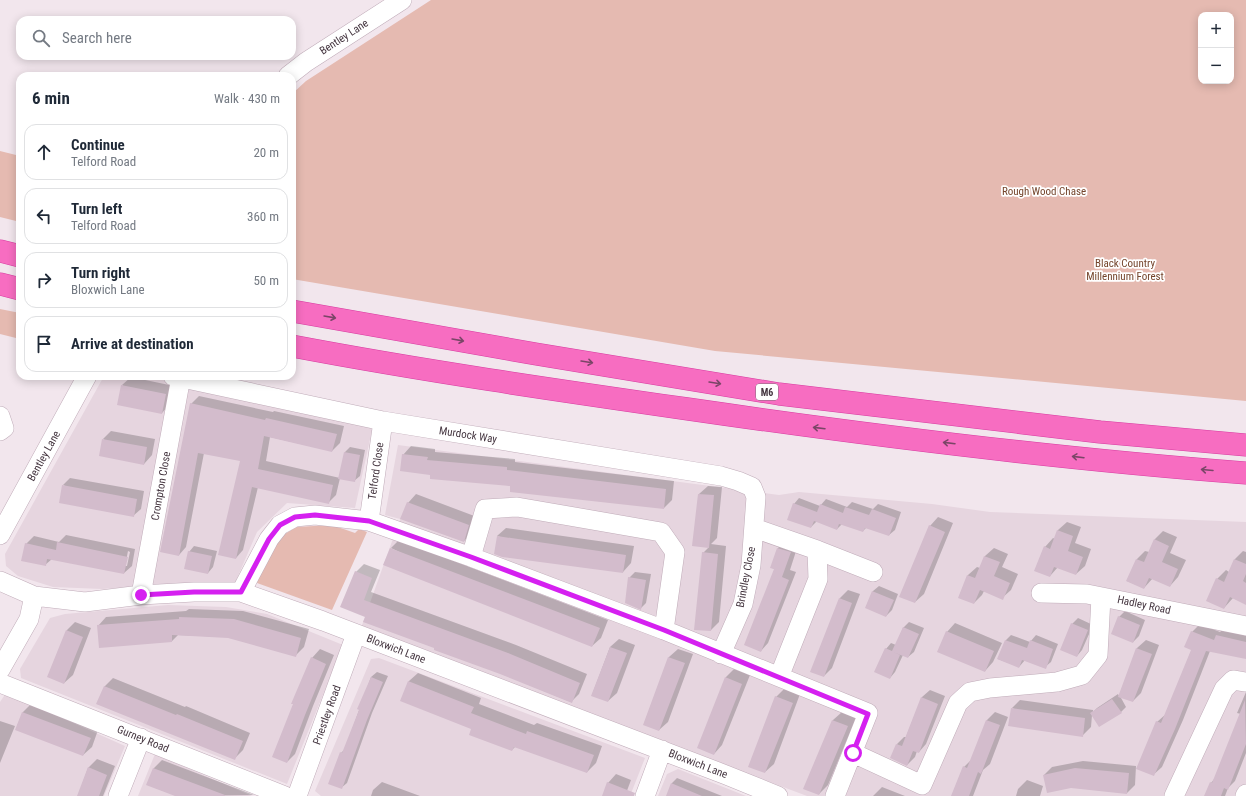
<!DOCTYPE html>
<html lang="en">
<head>
<meta charset="utf-8">
<style>
  body { margin:0; font-family:"Roboto Condensed",sans-serif; background:#f2f2f3; color:#1f2937 }
  .controls { position:absolute; right:12px; top:12px; display:grid; overflow:hidden; border-radius:8px; box-shadow:0 2px 10px #0003 }
  .controls button { width:36px; height:36px; display:grid; place-items:center; padding:0; border:0; border-bottom:1px solid #e0e1e3; background:#fff; color:#1f2937; font:20px sans-serif }
  .stop { position:absolute; width:12px; height:12px; margin:-9px; border:3px solid #d520f0; border-radius:50%; background:#fff }
  .stop.end { background:#d520f0; border-color:#fff; box-shadow:0 1px 4px #0008 }
  .list { margin:0; padding:0; list-style:none }
  h2 { display:flex; justify-content:space-between; align-items:center; height:52px; margin:0; padding:0 16px; font-size:17px }
  h2 small { font-size:13px; font-weight:400; color:#747a83 }
  .list li { display:grid; grid-template-columns:26px 1fr auto; gap:12px; align-items:center; box-sizing:border-box; height:56px; margin:0 8px 8px; padding:0 8px; border:1px solid #e0e1e3; border-radius:12px }
  .list b { display:block; font-size:15px; white-space:nowrap }
  .list p { margin:0; font-size:13px; white-space:nowrap; color:#747a83 }
  .list em { font-size:13px; font-style:normal; color:#747a83 }
  .icon { flex:none; width:22px; height:22px; fill:none; stroke:currentColor; stroke-width:2; stroke-linecap:round; stroke-linejoin:round }
  .map { position:relative; flex:none; width:1246px; height:796px; overflow:hidden }
  .search { position:absolute; background:#fff; box-shadow:0 2px 10px #0003; left:16px; top:16px; width:280px; height:44px; display:flex; align-items:center; gap:10px; box-sizing:border-box; padding:0 14px; border-radius:12px; color:#747a83; font-size:15px }
  .panel { position:absolute; background:#fff; box-shadow:0 2px 10px #0003; left:16px; top:72px; width:280px; height:308px; border-radius:12px }
  .map>svg:first-child { display:block }
  .residential { fill:#e6d5df }
  .green { fill:#e5bab1; fill-rule:evenodd }
  .shadow { fill:#0003; fill-rule:evenodd }
  .building { fill:#d3bccc }
  .lines { fill:none; stroke-linecap:round; stroke-linejoin:round }
  .minor-casing { stroke:#c0acb9; stroke-width:20 }
  .highway-casing { stroke:#d63da0; stroke-width:23 }
  .minor { stroke:#fff; stroke-width:19 }
  .highway { stroke:#f76dc1; stroke-width:22 }
  .oneway { stroke:#7a4667 }
  .route { stroke:#d520f0; stroke-width:5 }
  .labels { text-anchor:middle; dominant-baseline:central; stroke-width:3.5; stroke-linejoin:round; paint-order:stroke }
  .shield { fill:#fff; stroke:#7d7279; stroke-width:1 }
  .shield-label { font-size:10px; font-weight:bold; fill:#453640 }
  .street-label { font-size:11px; fill:#453640; stroke:#fff }
  .park-label { font-size:11px; fill:#74452c; stroke:#fff }
</style>
</head>
<body>
<div class="map">
<svg width="1246" height="796" viewBox="0 0 1246 796">
  <rect width="100%" height="100%" fill="#f2e6ed"/>
  <path class="residential" d="M104 376H152L165 380 366 424 372 430 355 508 287 503 257 532 235 583 161 585 102 589 53 587 18 576 6 566 5 554Z
    M398 445 779 495 799 492 932 504 990 512 1246 522V796H807L361 628 400 519 385 515Z
    M168 605 226 607 267 614 343 645 287 784 21 678 20 669 50 618 65 614Z
    M379 658 645 758 630 796H321L315 791 371 659Z
    M6 693 125 746 104 796H0V702Z
    M155 754 252 796H138Z
    M678 769 746 796H658L667 774Z"/>
  <path class="green" d="M431 0H1246V401L715 351 292 279V94L306 81ZM1201 15H1231V81H1201Z
    M0 151 20 156V222L0 217Z
    M0 309 20 313V339L0 334Z
    M332 525 355 533 359 529 367 532 332 610 257 583 260 566 277 539 296 527Z"/>
  <path class="shadow" d="M131 377 174 386 170 404 162 413 122 385Z
    M199 396 273 412 274 411 344 426 340 443 332 451 270 437 266 461 340 478 345 452 350 447 365 450 360 476 354 481 340 478 336 495 328 503 258 487 243 550 236 558 241 460 204 453 186 547 179 555 191 404Z
    M111 431 155 439 152 455 144 464 103 439Z
    M411 446 435 449V452L515 459V462L674 481 672 500 664 508 431 474 403 455Z
    M70 478 144 491 141 509 133 516 63 485Z
    M708 486 722 487 717 538 711 544 726 546 719 622 711 630 703 553 709 547 693 545 699 494Z
    M416 494 477 517 472 533 464 541 408 503Z
    M799 498 820 506 826 499 847 507 852 502 873 509 878 504 901 512 895 530 889 535 867 527 863 531 842 524 837 529 817 521 811 527 794 504Z
    M938 517 953 523 924 594 915 602 930 526Z
    M1067 522 1081 527 1075 543 1091 549 1085 566 1076 574 1058 567 1050 576 1045 547 1053 538 1055 539 1058 530Z
    M506 528 634 546 631 563 623 572 497 536Z
    M1163 531 1177 537 1170 553 1186 560 1178 577 1170 586 1153 578 1144 588 1127 581 1137 559 1145 551 1149 552 1155 539Z
    M66 535 135 549 132 566 124 573 52 559 45 565 26 544 34 536 59 542ZM128 551 130 552 127 566H125Z
    M399 540 608 620 601 638 592 646 391 548Z
    M786 540 798 545 790 570 796 572 768 643 761 651 775 569 772 568 778 548Z
    M194 546 217 551 213 567 208 573 189 552Z
    M994 548 1008 554 1002 567 1018 574 1011 590 1002 598 984 591 982 595 974 603 959 597 968 575 977 567 980 568 985 556Z
    M1243 551 1246 552V604L1233 598 1224 608 1217 579 1226 570 1229 572 1235 559Z
    M364 564 380 570 371 592 516 645 587 674 579 694 571 702 436 647 366 617 356 572Z
    M635 572 651 574 646 603 641 608 629 578Z
    M879 586 898 594 892 610 886 616 866 607 873 591Z
    M848 590 860 594 832 668 824 676 840 598Z
    M189 609 243 611 309 629 304 647 295 656 228 637 178 635 172 641 98 626 106 617 186 611Z
    M1125 611 1145 620 1139 636 1133 642 1119 617Z
    M1078 618 1093 625 1082 650 1077 656 1072 624Z
    M75 622 91 628 73 675 64 683 67 630Z
    M909 622 924 628 914 652 908 657 903 655 895 672 890 678 886 649 891 643 896 645 903 628Z
    M955 623 1002 643 993 662 985 671 947 632Z
    M1200 624 1220 632 1225 627 1246 632V658L1210 651 1183 720 1162 767 1153 775 1157 722 1166 714 1192 649V632Z
    M1011 635 1030 642 1036 635 1058 644 1051 662 1045 667 1025 660 1019 667 998 659 1006 640Z
    M619 639 635 645 617 693 608 701 592 695 610 647Z
    M1146 640 1159 645 1141 693 1133 701 1120 696 1126 707 1121 712 1092 715 1091 727 1082 736 1012 708 1020 700 1093 710V712L1097 708 1118 694 1119 696 1137 648Z
    M320 649 334 655 313 706 295 754 287 762 312 658Z
    M678 649 693 654 668 722 659 730 644 724 669 657Z
    M734 669 750 675 722 745 714 754 726 677Z
    M377 672 388 676 372 713 347 783 341 788V753L345 749 371 677Z
    M418 673 481 698 479 704 534 725 537 723 602 746 596 763 587 772 516 746 512 750 472 728 402 700 409 681Z
    M113 678 185 707 186 706 250 733 243 750 234 759 104 687Z
    M785 688 800 694 774 764 765 772 776 697Z
    M930 690 945 696 926 744 919 752 917 751 915 757 907 765 897 744 904 737H906L922 697Z
    M1246 692V753L1235 781 1228 788 1225 796H1206L1211 783 1215 778 1241 714 1237 713Z
    M31 704 98 730 92 747 83 755 16 729 23 712Z
    M842 712 856 718 828 785 819 794 805 788 833 720Z
    M995 712 1008 717 990 764 983 770 973 796H952L964 767 972 759 987 720Z
    M0 721 15 726 0 763Z
    M97 759 115 766 103 796H78L88 768Z
    M162 760 254 795 177 796 148 785 154 768Z
    M1083 761 1136 766 1135 785 1127 793 1044 775 1052 767Z
    M616 774 631 780 625 796H603L608 783Z
    M677 778 722 796H667L672 783Z
    M1027 780 1043 786 1040 796H1016L1018 789Z
    M382 782 420 796H371L373 790Z
    M882 787 905 796H873Z"/>
  <path class="building" d="M121 385 166 394 162 414 117 405Z
    M190 403 265 420 266 418 337 434 332 452 264 436 258 469 333 485 329 504 252 487 236 559 218 555 240 461 198 453 179 556 160 552Z
    M102 439 147 447 144 465 99 456Z
    M344 452 360 455 355 482 338 479Z
    M402 454 428 457 427 460 507 467V470L666 489 664 509 510 492V486L430 479V475L400 471Z
    M62 485 137 499 134 517 59 503Z
    M698 494 714 495 709 548 692 546Z
    M407 502 469 525 464 542 400 519Z
    M793 503 817 512 820 504 843 513 845 507 869 515 872 509 896 518 889 536 865 528 863 532 839 524 837 530 814 521 811 528 787 520Z
    M929 525 945 532 915 603 899 597Z
    M1057 530 1073 536 1068 551 1083 557 1076 575 1054 567 1050 577 1034 571 1044 546 1050 549Z
    M497 536 626 555 623 573 502 557 494 554Z
    M1154 539 1169 546 1162 562 1178 569 1170 587 1149 578 1144 589 1126 581 1136 559 1144 562Z
    M57 542 128 557 124 574 47 559 46 566 21 561 25 543 56 550Z
    M390 548 600 628 592 647 383 565Z
    M777 548 791 552 782 577 789 580 761 652 744 645 774 569 770 568Z
    M188 551 212 556 208 574 184 569Z
    M702 552 718 554 711 631 694 630Z
    M984 556 1000 562 994 576 1010 583 1003 600 980 590 974 604 958 598 967 575 975 578Z
    M1234 559 1246 564V574L1243 581 1246 583V605L1230 597 1224 609 1206 601 1216 578 1224 582Z
    M355 571 372 578 364 600 508 653 580 683 572 703 500 674 434 650V648L363 622 365 617 340 607Z
    M628 577 646 580 641 610 625 603Z
    M872 591 894 600 886 617 865 608Z
    M839 598 852 603 824 677 810 672Z
    M1118 616 1140 625 1133 643 1111 634Z
    M179 617 234 619 301 638 296 657 228 638 172 635V642L99 648 97 625 179 619Z
    M1071 623 1088 630 1077 657 1060 650Z
    M903 627 919 634 908 658 893 652 900 655 890 679 874 672 885 648 892 651Z
    M66 630 83 637 64 684 47 677Z
    M946 631 994 651 985 672 937 652Z
    M1191 631 1214 640 1216 635 1246 642V659L1206 651 1175 729 1154 776 1136 769 1156 721 1161 723 1191 650 1184 647Z
    M1005 640 1027 648 1030 640 1053 649 1046 669 1022 660 1019 668 997 659Z
    M610 647 627 653 608 702 591 696Z
    M1136 648 1152 654 1133 702 1118 697Z
    M311 657 326 664 305 715 287 763 272 757 293 704H291Z
    M668 657 685 663 659 731 643 725Z
    M371 677 383 682 367 720 342 789 328 784 340 752 342 753 359 710 357 709Z
    M725 677 742 684 714 755 697 748Z
    M408 681 474 707 471 713 526 734 527 731 594 755 587 773 514 747 512 751 469 735 471 729 400 701Z
    M104 686 176 715 177 714 243 741 235 760 96 704Z
    M775 696 793 703 765 773 748 767Z
    M921 697 938 704 919 753 913 751 907 766 890 758 896 744 902 746Z
    M1112 699 1122 713 1099 727 1090 713Z
    M1245 700 1246 744 1228 790 1224 788 1221 796H1204L1210 782 1212 783Z
    M1011 708 1085 718 1083 737 1008 726Z
    M22 712 91 738 83 756 15 730Z
    M832 720 848 726 819 795 803 789Z
    M986 720 1000 725 981 774 978 772 969 796H951L963 766 967 768Z
    M88 767 107 775 99 796H77Z
    M153 768 225 795V796H175L146 785Z
    M1075 768 1129 773 1127 794 1071 788 1047 793 1043 775Z
    M607 782 635 793 634 796H602Z
    M671 783 702 796H666Z"/>
  <g class="lines">
    <defs>
      <path id="minor" d="M288 76 306 62 402 0
        M173 376 383 421 721 476 738 481 752 487 756 497 751 565 743 604 721 654
        M0 416 4 428 0 431
        M369 521 383 421
        M754 528 817 550 818 579 779 677
        M0 535 87 376
        M817 550 873 572
        M471 557 485 509 517 507 661 532 675 552 664 630
        M0 581 34 596 85 602 141 595 194 592H241L323 621 726 775 778 796
        M241 592 269 539 280 525 295 517 315 515 369 521 471 557 664 630 868 713 835 796
        M1041 593 1087 594 1246 626
        M141 595 181 377
        M0 670 29 619 34 596
        M0 683 285 796
        M853 753 922 785 958 703 970 692 990 688 1057 682 1082 675 1098 655 1101 597
        M118 796 141 738
        M297 796 356 634
        M645 796 662 750
        M1174 796 1224 689 1233 680 1246 682
        M1245 796 1246 794"/>
      <path id="highway" d="M0 251 20 256
        M0 284 20 289
        M292 311 536 354 779 394 1100 432 1246 445
        M292 346C424 371 556 390 688 409 874 436 1060 459 1246 473"/>
    </defs>
    <use href="#minor" class="minor-casing"/>
    <use href="#highway" class="highway-casing"/>
    <use href="#minor" class="minor"/>
    <use href="#highway" class="highway"/>
  </g>
  <defs><path id="oneway-shaft" d="M-6 0H5M1.5-3L5.5 0L1.5 3" fill="none" stroke-width="1.6" stroke-linecap="round" stroke-linejoin="round"/></defs>
  <g class="oneway">
    <use href="#oneway-shaft" transform="translate(330 317) rotate(10)"/>
    <use href="#oneway-shaft" transform="translate(458 340) rotate(10)"/>
    <use href="#oneway-shaft" transform="translate(587 362) rotate(9)"/>
    <use href="#oneway-shaft" transform="translate(715 383) rotate(9)"/>
    <use href="#oneway-shaft" transform="translate(819 428) rotate(-173)"/>
    <use href="#oneway-shaft" transform="translate(949 443) rotate(-173)"/>
    <use href="#oneway-shaft" transform="translate(1078 457) rotate(-173)"/>
    <use href="#oneway-shaft" transform="translate(1207 470) rotate(-175)"/>
  </g>
  <g class="lines">
    <path class="route" d="M141 595 194 592H241L269 539 280 525 295 517 315 515 369 521 471 557 664 630 868 714 853 753"/>
  </g>
  <g class="labels">
    <rect class="shield" x="756" y="384" width="22" height="16" rx="3"/>
    <g class="shield-label">
      <text x="767" y="392">M6</text>
    </g>
    <g class="street-label">
      <text transform="translate(344 37) rotate(-33)">Bentley Lane</text>
      <text transform="translate(468 435) rotate(9)">Murdock Way</text>
      <text transform="translate(44 456) rotate(-61)">Bentley Lane</text>
      <text transform="translate(376 471) rotate(-82)">Telford Close</text>
      <text transform="translate(161 486) rotate(-80)">Crompton Close</text>
      <text transform="translate(746 577) rotate(-79)">Brindley Close</text>
      <text transform="translate(1144 605) rotate(12)">Hadley Road</text>
      <text transform="translate(396 649) rotate(21)">Bloxwich Lane</text>
      <text transform="translate(327 715) rotate(-70)">Priestley Road</text>
      <text transform="translate(143 739) rotate(22)">Gurney Road</text>
      <text transform="translate(698 764) rotate(21)">Bloxwich Lane</text>
    </g>
    <g class="park-label">
      <text x="1044" y="191">Rough Wood Chase</text>
      <text x="1125" y="263">Black Country<tspan x="1125" dy="13">Millennium Forest</tspan></text>
    </g>
  </g>
</svg>
<div class="controls">
<button>+</button>
<button>−</button>
</div>
<div class="stop" style="left:853px;top:753px"></div>
<div class="stop end" style="left:141px;top:595px"></div>
<div class="search"><svg class="icon" aria-label="search" viewBox="0 0 24 24"><circle cx="10" cy="10" r="6"/><path d="M15 15l6 6"/></svg>Search here</div>
<section class="panel">
<h2>6 min<small>Walk · 430 m</small></h2>
<ul class="list">
<li><svg class="icon" aria-label="ahead" viewBox="0 0 24 24"><path d="M12 20V5M6 11l6-6 6 6"/></svg><div><b>Continue</b><p>Telford Road</p></div><em>20 m</em></li>
<li><svg class="icon" aria-label="left" viewBox="0 0 24 24"><path d="M17 20v-9H6M10 6l-5 5 5 5"/></svg><div><b>Turn left</b><p>Telford Road</p></div><em>360 m</em></li>
<li><svg class="icon" aria-label="right" viewBox="0 0 24 24"><path d="M7 20v-9h11M14 6l5 5-5 5"/></svg><div><b>Turn right</b><p>Bloxwich Lane</p></div><em>50 m</em></li>
<li><svg class="icon" aria-label="arrive" viewBox="0 0 24 24"><path d="M6 21V4h12l-3 4 3 4H6"/></svg><div><b>Arrive at destination</b></div></li>
</ul>
</section>
</div>
</body>
</html>
